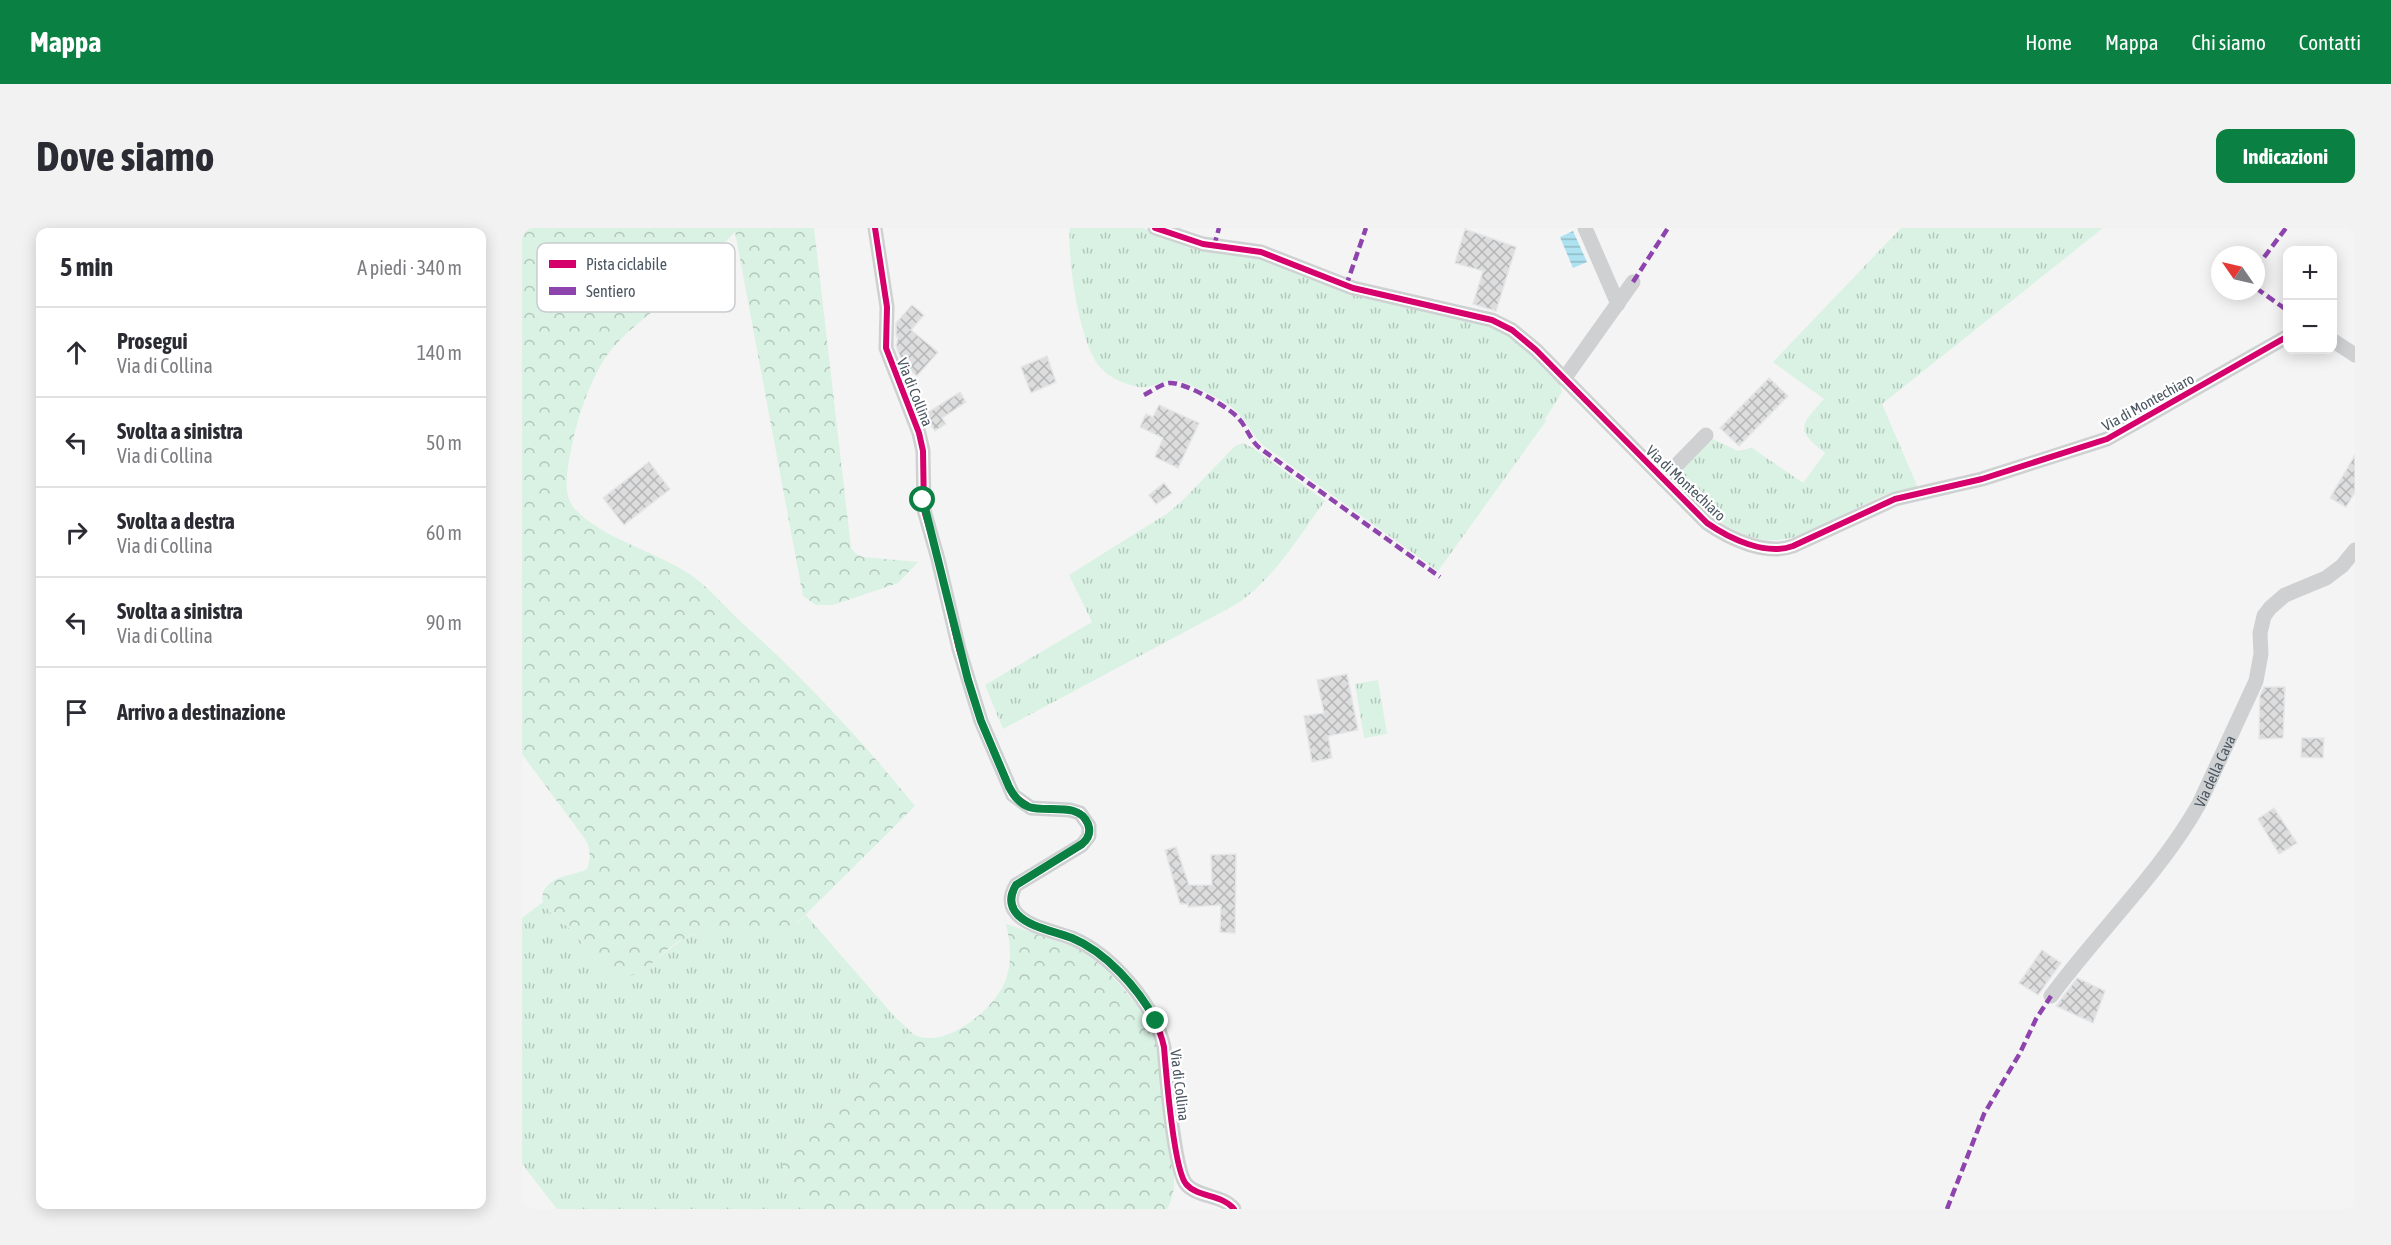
<!DOCTYPE html>
<html lang="it">
<head>
<meta charset="utf-8">
<style>
  body { margin:0; font-family:"Asap Condensed",sans-serif; background:#f2f2f3; color:#2b2b33 }
  .controls { position:absolute; right:18px; top:18px; display:grid; overflow:hidden; border-radius:12px; box-shadow:0 3px 15px #0003 }
  .controls button { width:54px; height:54px; display:grid; place-items:center; padding:0; border:0; border-bottom:2px solid #e1e1e2; background:#fff; color:#2b2b33; font:30px sans-serif }
  .compass { position:absolute; left:1689px; top:18px; width:54px; height:54px; border-radius:50%; background:#fff; box-shadow:0 3px 15px #0003; rotate:304deg }
  .stop { position:absolute; width:18px; height:18px; margin:-14px; border:4px solid #0b8043; border-radius:50%; background:#fff }
  .stop.end { background:#0b8043; border-color:#fff; box-shadow:0 2px 6px #0008 }
  .list { margin:0; padding:0; list-style:none }
  h2 { display:flex; justify-content:space-between; align-items:center; height:78px; margin:0; padding:0 24px; font-size:26px }
  h2 small { font-size:20px; font-weight:400; color:#7c7c81 }
  .list li { display:grid; grid-template-columns:39px 1fr auto; gap:18px; align-items:center; box-sizing:border-box; height:90px; padding:0 24px; border-top:2px solid #e1e1e2 }
  .list b { display:block; font-size:22px; white-space:nowrap }
  .list p { margin:0; font-size:20px; white-space:nowrap; color:#7c7c81 }
  .list em { font-size:20px; font-style:normal; color:#7c7c81 }
  .icon { flex:none; width:33px; height:33px; fill:none; stroke:currentColor; stroke-width:2; stroke-linecap:round; stroke-linejoin:round }
  .map { position:relative; flex:none; width:1833px; height:981px; overflow:hidden; border-radius:12px }
  header { display:flex; align-items:center; gap:36px; box-sizing:border-box; height:84px; padding:0 30px; background:#0b8043; color:#fff }
  header strong { font-size:28px }
  nav { display:flex; gap:33px; margin-inline-start:auto; font-size:21px }
  .intro { display:flex; align-items:center; justify-content:space-between; box-sizing:border-box; height:144px; padding:0 36px }
  h1 { margin:0; font-size:42px }
  .button { padding:15px 27px; border-radius:12px; background:#0b8043; color:#fff; font-size:21px; font-weight:700 }
  main { display:flex; gap:36px; padding:0 36px }
  aside { flex:1; background:#fff; border-radius:12px; box-shadow:0 3px 15px #0003 }
  .map>svg:first-child { display:block }
  .grass { fill:url(#grass-tufts) }
  .forest { fill:url(#forest-crowns) }
  .water { fill:url(#water-rules) }
  .building { fill:url(#building-cross-hatch); stroke:#e5e6e7; stroke-width:1.5 }
  .lines { fill:none; stroke-linecap:round; stroke-linejoin:round }
  .street { stroke:#ced0d2; stroke-width:15 }
  .quiet { stroke:#8e44ad; stroke-width:4.5; stroke-dasharray:9 4.5; stroke-linecap:butt }
  .cycleway-casing { stroke:#fff; stroke-width:10 }
  .cycleway { stroke:#d6006c; stroke-width:6 }
  .route { stroke:#0b8043; stroke-width:8 }
  .labels { text-anchor:middle; dominant-baseline:central; stroke-width:4.5; stroke-linejoin:round; paint-order:stroke }
  .street-label { font-size:15px; fill:#4a5661; stroke:#fff }
  .key { fill:#fff; stroke:#c9ccd0; stroke-width:1.5 }
  .key-label { font-size:16px; fill:#4a5661 }
</style>
</head>
<body>
<header>
<strong>Mappa</strong>
<nav><a>Home</a><a>Mappa</a><a>Chi siamo</a><a>Contatti</a></nav>
</header>
<div class="intro"><h1>Dove siamo</h1><a class="button">Indicazioni</a></div>
<main>
<aside>
<h2>5 min<small>A piedi · 340 m</small></h2>
<ul class="list">
<li><svg class="icon" aria-label="ahead" viewBox="0 0 24 24"><path d="M12 20V5M6 11l6-6 6 6"/></svg><div><b>Prosegui</b><p>Via di Collina</p></div><em>140 m</em></li>
<li><svg class="icon" aria-label="left" viewBox="0 0 24 24"><path d="M17 20v-9H6M10 6l-5 5 5 5"/></svg><div><b>Svolta a sinistra</b><p>Via di Collina</p></div><em>50 m</em></li>
<li><svg class="icon" aria-label="right" viewBox="0 0 24 24"><path d="M7 20v-9h11M14 6l5 5-5 5"/></svg><div><b>Svolta a destra</b><p>Via di Collina</p></div><em>60 m</em></li>
<li><svg class="icon" aria-label="left" viewBox="0 0 24 24"><path d="M17 20v-9H6M10 6l-5 5 5 5"/></svg><div><b>Svolta a sinistra</b><p>Via di Collina</p></div><em>90 m</em></li>
<li><svg class="icon" aria-label="arrive" viewBox="0 0 24 24"><path d="M6 21V4h12l-3 4 3 4H6"/></svg><div><b>Arrivo a destinazione</b></div></li>
</ul>
</aside>
<div class="map">
<svg width="1833" height="981" viewBox="0 0 1833 981">
  <defs>
    <pattern id="grass-tufts" width="24" height="20" patternUnits="userSpaceOnUse" patternTransform="scale(1.5)"><rect width="24" height="20" fill="#d9f2e3"/><path d="M3 7l-1-3M5 7V3M7 7l1-3M15 17l-1-3M17 17v-4M19 17l1-3" fill="none" stroke="#b2c7bb"/></pattern>
    <pattern id="forest-crowns" width="20" height="18" patternUnits="userSpaceOnUse" patternTransform="scale(1.5)"><rect width="20" height="18" fill="#d9f2e3"/><path d="M2 6a3 3 0 1 1 6 0M12 15a3 3 0 1 1 6 0" fill="none" stroke="#b2c7bb"/></pattern>
    <pattern id="water-rules" width="6" height="5" patternUnits="userSpaceOnUse" patternTransform="scale(1.5)"><rect width="6" height="5" fill="#aee2f0"/><path d="M0 2.5h6" fill="none" stroke="#90bac6"/></pattern>
    <pattern id="building-cross-hatch" width="8" height="8" patternUnits="userSpaceOnUse" patternTransform="scale(1.5)"><rect width="8" height="8" fill="#ddddde"/><path d="M0 0l8 8M0 8l8-8" fill="none" stroke="#b5b6b7"/></pattern>
  </defs>
  <rect width="100%" height="100%" fill="#f4f4f4"/>
  <path class="grass" d="M548 0H620L662 15 723 26 976 101 995 113 1038 156 1040 164 1023 191 1024 193 916 343 742 218C731 209 727 196 717 186 706 173 677 161 661 154 644 147 629 164 612 158 600 155 585 148 577 138 557 113 545 31 548 0Z
    M1379 0H1581L1360 176 1396 260C1374 260 1355 270 1335 280 1315 290 1294 303 1272 309 1220 324 1182 282 1151 248L1191 211 1216 223 1230 220 1281 255 1303 225C1272 201 1279 197 1302 171L1251 134Z
    M721 215 731 220 803 273C776 309 752 352 713 377L481 501 463 457 570 394 547 347 646 285 662 271 713 218Z
    M856 452 865 506 842 510 833 456Z
    M21 674 28 684 48 701 86 745 118 744 162 710 185 703 263 702 276 695 284 687 372 788 391 806 265 919C252 941 273 963 285 981H35L0 936V690Z"/>
  <path class="forest" d="M0 0H292L329 320 334 326 341 329 396 334 376 355 311 377H294L281 368 213 4C193 24 173 45 152 65 129 86 101 104 83 130 64 160 53 198 47 232 45 247 41 267 52 280 79 311 140 325 173 350 190 363 204 380 219 394 283 451 339 512 393 578L271 699C242 713 195 693 161 711 136 723 117 761 86 745L48 701 23 679 20 671 21 664C31 646 49 649 65 641L68 631 67 619 63 611 0 526Z
    M484 696 553 719 569 729 584 741 623 786 633 807 651 937C653 953 653 966 645 981H285C272 962 252 941 265 919L391 806C422 824 477 779 485 748 490 732 488 713 484 696Z"/>
  <path class="water" d="M1051 3 1065 34 1051 40 1038 9Z"/>
  <path class="building" d="M943 1 994 19 974 83 951 76 961 43 933 35Z
    M390 77 402 87 389 102 416 124 395 148 381 136 374 118 376 110 374 108V95Z
    M525 128 534 154 509 165 499 139Z
    M1247 150 1266 168 1217 218 1198 200Z
    M438 164 444 174 420 190 424 196 413 203 402 187Z
    M637 177 677 195 656 240 633 229 641 210 618 199 624 186 631 189Z
    M1833 227V264L1824 279 1808 270Z
    M127 234 148 261 102 297 81 270Z
    M642 255 650 265 634 276 627 267Z
    M825 446 836 502 806 508 810 530 790 534 782 488 802 485 795 452Z
    M1742 459H1763L1761 510 1737 511 1738 468Z
    M1780 510H1802L1801 530 1779 529Z
    M1752 580 1775 615 1757 626 1736 591Z
    M654 619 667 657H690L689 627 714 626 713 705 698 704 699 677 666 679V676H658L643 622Z
    M1520 722 1539 735 1516 767 1497 755Z
    M1555 750 1583 763 1571 795 1534 778Z"/>
  <g class="lines">
    <g class="street">
      <path d="M353 0 365 79 364 120 397 205 401 223 402 282 416 331 437 421 459 493 491 567 509 580 548 582 558 585 567 598V608L560 617 494 657C488 667 487 677 495 686 508 700 532 703 550 710 590 727 633 777 642 819 644 844 652 941 664 956 676 970 700 966 712 981"/>
      <path d="M633 0 681 16 739 24 831 60 970 92 990 102 1014 122 1185 295C1208 311 1244 328 1271 318L1373 271 1460 251 1585 211 1766 108"/>
      <path d="M1063 0 1096 76"/>
      <path d="M1810 112 1833 127"/>
      <path d="M1042 151 1111 54"/>
      <path d="M1141 251 1184 207"/>
      <path id="s1" d="M1529 768C1576 704 1639 644 1677 576L1734 453 1739 426 1738 405 1742 388 1748 380 1763 367 1804 350 1820 338 1833 322"/>
    </g>
    <path class="quiet" d="M692 18 697 0
      M1734 40 1764 0
      M1111 54 1146 0
      M824 58 844 0
      M1734 60 1766 83
      M622 167C630 163 639 156 647 155 661 153 709 180 717 191 726 201 728 213 739 221L918 349
      M1425 981 1462 886 1498 825 1514 791 1529 768"/>
    <defs>
      <path id="cycleway" d="M353 0 365 79 364 120 397 205 401 223 402 282 416 331 437 421 459 493 491 567 509 580 548 582 558 585 567 598V608L560 617 494 657C488 667 487 677 495 686 508 700 532 703 550 710 590 727 633 777 642 819 644 844 652 941 664 956 676 970 700 966 712 981
        M633 0 681 16 739 24 831 60 970 92 990 102 1014 122 1185 295C1208 311 1244 328 1271 318L1373 271 1460 251 1585 211 1766 108"/>
    </defs>
    <use href="#cycleway" class="cycleway-casing"/>
    <use href="#cycleway" class="cycleway"/>
  </g>
  <g class="lines">
    <path class="route" d="M401 272 446 452 459 493 487 559C492 568 497 575 507 579 525 585 557 573 566 596 569 604 566 611 560 616L494 657C488 667 487 677 495 686 508 700 533 703 550 710 584 724 616 760 634 793"/>
  </g>
  <g class="labels">
    <g class="street-label">
      <text transform="translate(393 164) rotate(68)">Via di Collina</text>
      <text transform="translate(1626 174) rotate(-29)">Via di Montechiaro</text>
      <text transform="translate(1164 255) rotate(43)">Via di Montechiaro</text>
      <text stroke="none"><textPath href="#s1" startOffset="279">Via della Cava</textPath></text>
      <text transform="translate(658 857) rotate(83)">Via di Collina</text>
    </g>
  </g>
  <rect x="15" y="15" width="198" height="69" rx="9" class="key"/>
  <rect x="27" y="32" width="27" height="8" fill="#d6006c"/>
  <rect x="27" y="59" width="27" height="8" fill="#8e44ad"/>
  <g class="key-label">
    <text x="64" y="42">Pista ciclabile</text>
    <text x="64" y="69">Sentiero</text>
  </g>
</svg>
<div class="controls">
<button>+</button>
<button>−</button>
</div>
<svg class="compass" viewBox="-18 -18 36 36"><path d="M0-13l5 13h-10z" fill="#e53935"/><path d="M0 13l5-13h-10z" fill="#7c7c81"/></svg>
<div class="stop" style="left:401px;top:272px"></div>
<div class="stop end" style="left:634px;top:793px"></div>
</div>
</main>
</body>
</html>
